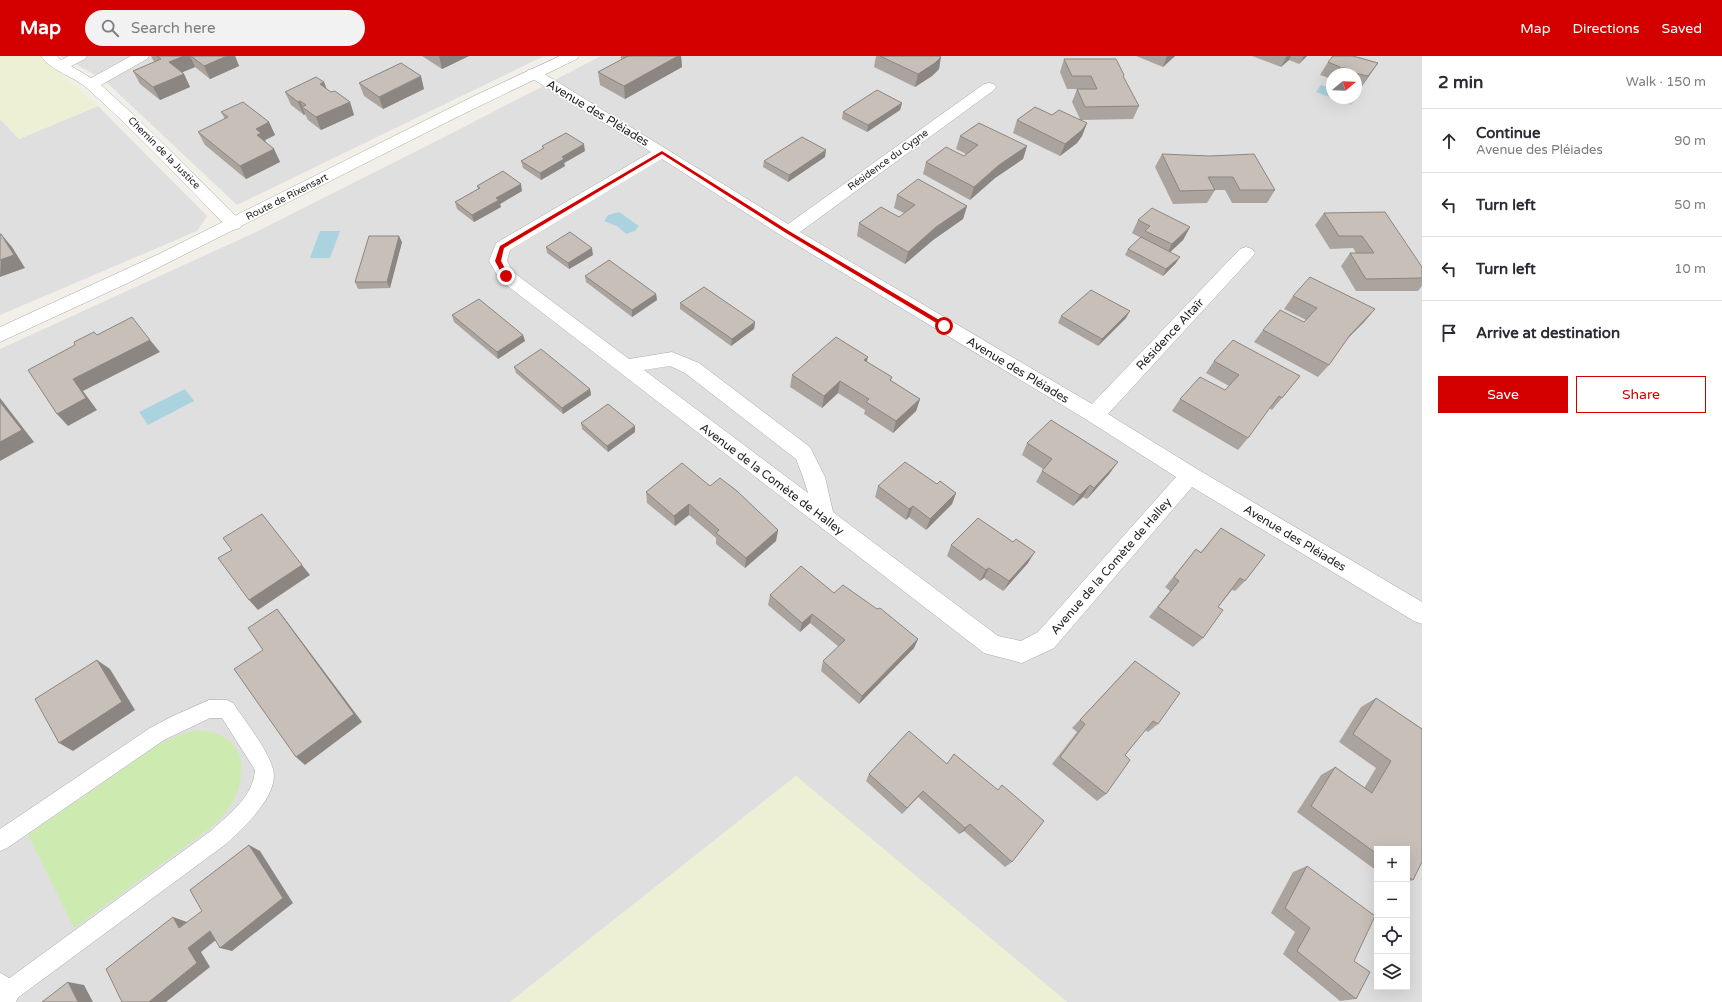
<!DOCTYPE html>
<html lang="en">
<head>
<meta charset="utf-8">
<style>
  body { margin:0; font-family:"Varela Round",sans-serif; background:#f2f2f3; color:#2b2b33 }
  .controls { position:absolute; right:12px; bottom:12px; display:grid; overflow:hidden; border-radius:0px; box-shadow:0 4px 16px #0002 }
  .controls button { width:36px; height:36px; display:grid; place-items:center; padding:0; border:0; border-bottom:1px solid #e1e1e2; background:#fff; color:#2b2b33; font:20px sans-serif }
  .compass { position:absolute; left:1326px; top:12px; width:36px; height:36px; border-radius:50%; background:#fff; box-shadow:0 4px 16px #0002; rotate:71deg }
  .stop { position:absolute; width:12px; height:12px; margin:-9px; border:3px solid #d40000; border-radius:50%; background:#fff }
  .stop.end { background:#d40000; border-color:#fff; box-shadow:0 1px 4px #0008 }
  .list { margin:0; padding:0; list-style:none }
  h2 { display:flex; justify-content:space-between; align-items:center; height:52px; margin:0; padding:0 16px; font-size:17px }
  h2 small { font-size:13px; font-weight:400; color:#7c7c81 }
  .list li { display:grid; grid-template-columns:26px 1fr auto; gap:12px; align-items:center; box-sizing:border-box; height:64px; padding:0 16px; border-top:1px solid #e1e1e2 }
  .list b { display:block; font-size:15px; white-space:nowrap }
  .list p { margin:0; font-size:13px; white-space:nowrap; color:#7c7c81 }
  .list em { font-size:13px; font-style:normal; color:#7c7c81 }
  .actions { display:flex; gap:8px; padding:12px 16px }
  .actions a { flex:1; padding:9px 0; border:1px solid #d40000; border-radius:0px; text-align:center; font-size:14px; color:#d40000 }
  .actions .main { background:#d40000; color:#fff }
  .icon { flex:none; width:22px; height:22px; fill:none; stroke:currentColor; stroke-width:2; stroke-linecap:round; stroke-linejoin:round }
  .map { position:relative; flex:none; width:1422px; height:946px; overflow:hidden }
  header { display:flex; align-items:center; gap:24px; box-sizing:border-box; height:56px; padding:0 20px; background:#d40000; color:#fff }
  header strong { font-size:19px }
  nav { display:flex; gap:22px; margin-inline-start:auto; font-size:14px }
  .search { width:280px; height:36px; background:#f2f2f3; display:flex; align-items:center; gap:10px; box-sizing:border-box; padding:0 14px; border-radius:22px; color:#7c7c81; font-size:15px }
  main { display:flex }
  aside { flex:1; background:#fff }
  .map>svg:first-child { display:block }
  .residential { fill:#e0dfdf; fill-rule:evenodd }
  .farmland { fill:#eef0d5 }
  .grass { fill:#cdebb0 }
  .water { fill:#aad3df }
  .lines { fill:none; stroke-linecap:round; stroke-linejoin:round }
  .service-casing { stroke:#a9a9a9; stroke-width:1 }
  .minor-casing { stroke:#a9a9a9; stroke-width:1 }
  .tertiary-casing { stroke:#a9a9a9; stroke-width:1 }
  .service { fill:#fff; fill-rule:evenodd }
  .minor { fill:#fff; fill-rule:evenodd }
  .tertiary { fill:#fff; fill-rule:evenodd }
  .wall { fill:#aba49e }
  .shaded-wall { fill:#8b8681 }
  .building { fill:#c7bfb8; stroke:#8b8681 }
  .route { fill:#d40000 }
  .labels { text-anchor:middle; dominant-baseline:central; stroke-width:3.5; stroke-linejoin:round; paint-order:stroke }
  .far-street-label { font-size:10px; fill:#222; stroke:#fff }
  .street-label { font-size:12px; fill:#222; stroke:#fff }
</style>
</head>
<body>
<header>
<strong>Map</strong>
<div class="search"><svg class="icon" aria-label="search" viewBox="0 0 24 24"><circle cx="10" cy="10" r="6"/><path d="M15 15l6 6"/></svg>Search here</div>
<nav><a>Map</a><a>Directions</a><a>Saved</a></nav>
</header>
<main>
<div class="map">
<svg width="1422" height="946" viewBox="0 0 1422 946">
  <rect width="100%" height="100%" fill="#f2efe9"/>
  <path class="residential" d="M61 0H544L237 149 104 24Z
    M601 0H1422V946H1067L796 720 510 946H0V293L256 176 458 74ZM1332 18H1356V42H1332ZM1377 793H1407V931H1377Z
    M98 50 207 160 197 175 0 259V63L19 83Z"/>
  <path class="farmland" d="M0 0H41L98 50 19 83 0 63Z
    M796 720 1067 946H510Z"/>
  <path class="grass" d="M196 674C207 676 217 676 226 682 248 696 243 728 232 747 226 757 218 765 209 773L74 872 28 779 159 688 179 679Z"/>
  <path class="water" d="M1321 29 1332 33V42H1357L1351 49 1316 36Z
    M619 156 639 170 635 175 626 178 617 170 604 165 608 159Z
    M320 175H340L330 202H310Z
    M185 333 194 345 148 369 139 356Z"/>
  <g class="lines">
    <defs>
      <path id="service" d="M209 644H227L233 647C245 665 267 692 273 713 280 739 243 772 226 788L12 946H0V929L212 774C230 757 253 741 255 714L222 662H210L164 684 7 792 0 795V773L150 672 173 660Z"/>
      <path id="minor" d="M41 0H57L61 4 69 0H87L85 3 71 10 91 22 131 0H149L147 3 101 29 136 61 240 164 243 168 240 172 234 174 228 172C182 125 137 77 88 33 74 20 52 16 41 0Z
        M533 13 538 14 788 168 984 28 989 27 994 28 996 31 994 34 800 176 1092 348 1240 193 1246 191 1252 193 1255 197 1252 201 1108 358 1197 413 1422 546V568L1414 565 1192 431 1054 592 1022 607 984 597 500 224 489 205 496 187 651 96 528 20 526 17 528 14ZM662 103 782 180 1087 364 1176 421 1038 576 1021 585 998 580 833 456 825 421 810 391 699 307 672 296 629 303 513 216 507 205 510 194ZM670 310 685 317 796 403 803 421 808 437 644 314Z
        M0 917C13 923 14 926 19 939L16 946H0Z"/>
      <path id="tertiary" d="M560 0H579L577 3 455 62 130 226 0 286V271L159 198 474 40Z"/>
    </defs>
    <use href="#service" class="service-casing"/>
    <use href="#minor" class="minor-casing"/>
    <use href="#tertiary" class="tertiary-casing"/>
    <use href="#service" class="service"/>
    <use href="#minor" class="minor"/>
    <use href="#tertiary" class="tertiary"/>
  </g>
  <path class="wall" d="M151 0H235L239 10 210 23 195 11 182 16 184 18 190 31 160 44 140 28 133 15 155 6 153 4Z
    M422 0H469L442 13Z
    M621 0H681L682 11 625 43 600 29 598 16 621 4Z
    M876 0H940L939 13 932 20 915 31 874 11Z
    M1136 0H1175L1163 11Z
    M1252 0H1307L1299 8 1289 4 1281 11Z
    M1357 1 1378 7 1360 33 1356 32V18H1332V25H1331L1332 23 1320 19 1328 6Z
    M1064 3 1123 22 1139 50 1133 63 1081 64 1087 67 1082 80 1077 87 1060 100 1013 77 1017 64 1080 63 1072 46 1077 33H1067L1060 16Z
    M324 26 326 33 331 36 350 46 354 59 321 74 308 64 305 58 304 59 291 49 285 36Z
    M359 27 424 33 383 53 364 40Z
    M902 47 900 54 867 76 842 63 843 56Z
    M221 56 269 66 275 79 265 84 266 86 274 93 280 106 246 123 205 89 198 76 225 63Z
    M960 80 1027 90 1023 103 995 122 970 144 923 118 926 106 964 100 966 98 956 93Z
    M542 90 585 95 564 107 565 110 541 124 523 112 521 105 543 93Z
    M1162 98 1275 134 1267 147H1232L1225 134H1214H1215L1207 147 1173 148 1155 111Z
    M825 101 788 126 763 111 764 105Z
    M477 130 522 135 500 148 501 151 474 166 457 153 455 146 478 133Z
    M897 139 967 150 963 163 933 184 905 208 857 180 859 167 899 161 904 157 894 152Z
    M1324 157 1422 211V230L1418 235H1356L1341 210 1350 197H1356L1353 192 1330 193 1315 169Z
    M1138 164 1190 171 1183 184 1170 196 1176 207 1163 220 1125 199 1128 193 1141 182 1132 177Z
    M402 186 390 232 358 233 355 226Z
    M546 191 593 199 569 213 547 197Z
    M585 220 656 238 657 244 632 261 586 226Z
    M1293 240 1375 253 1364 266 1345 285 1329 309 1318 321 1254 286 1263 274 1304 266 1306 264 1284 253Z
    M680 247 755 266 754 273 731 290 680 253Z
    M452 259 523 279 525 285 498 303 454 266Z
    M1061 260 1126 262 1098 290 1058 267Z
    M1214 305 1300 320 1272 354 1269 352 1248 382 1238 394 1172 355 1180 343 1225 334 1229 330 1206 317Z
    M867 306 892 321 891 325 920 343 916 355 893 377 864 358 865 354 838 337 822 352 790 331 792 319Z
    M514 311 590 333 591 339 563 358 516 317Z
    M581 367 635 370V376L608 396 582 373Z
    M1027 387 1110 417 1087 443 1083 441 1073 450 1036 426 1043 413 1022 399Z
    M937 428 956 437 952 448 926 474 909 461 906 464 875 441 878 430Z
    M710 430 778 474 776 485 745 512 716 488V482L689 459 675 470 647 447 646 436Z
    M1221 472 1245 525 1235 535 1232 534 1218 551 1203 582 1193 591 1149 561 1170 535 1165 531 1187 504 1196 493 1201 496Z
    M951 489 1028 507 1003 535 984 522 980 525 947 500Z
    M834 537 918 583 914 592 859 648 821 615 823 605 839 591 810 567 800 576 768 549 770 539Z
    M1135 605 1158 668 1148 676 1145 674 1125 699 1106 738 1097 745 1052 708 1077 676 1072 672Z
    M1376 642 1422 673 1413 824 1407 826V793H1377V815L1297 756 1321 719 1335 711 1364 732 1376 712 1339 686 1361 651Z
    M909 675 1012 806 1005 811 964 775 959 778 918 741 902 758 866 725 869 718Z
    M1307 810 1356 943 1340 945 1283 898 1295 876 1271 857 1293 816Z"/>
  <path class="shaded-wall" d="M184 0H190L195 11 176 19 169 6Z
    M227 0H235L239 10 210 23 204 10Z
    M439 0H469L442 13Z
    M678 0H681L682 11 625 43 624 30Z
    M1167 0H1175L1163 11Z
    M1287 0H1291L1289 4 1281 11Z
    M1304 0H1307L1299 8Z
    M941 1 939 13 932 20 915 31 918 18Z
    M1378 7 1360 33 1368 20Z
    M184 18 190 31 160 44 153 31Z
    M421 20 424 33 383 53 379 41Z
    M324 26 329 39 320 28Z
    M300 45 305 58 304 59 298 46Z
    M350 46 354 59 321 74 316 61Z
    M902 47 900 54 867 76 868 69Z
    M269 66 275 79 265 84 267 90 257 79 256 73Z
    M1087 67 1082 80 1077 87 1060 100 1065 88Z
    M584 88 585 95 564 107 565 110 541 124 540 117 562 101Z
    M1027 90 1023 103 995 122 970 144 974 131 999 109Z
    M274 93 280 106 246 123 240 110Z
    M826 94 825 101 788 126 789 119Z
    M521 128 522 135 500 148 501 151 474 166 472 159 496 142Z
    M967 150 963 163 933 184 905 208 908 196 936 171Z
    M1190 171 1183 184 1165 201 1172 188Z
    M1 178 12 191 25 212 0 221Z
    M399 180 402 186 390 232 387 226Z
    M592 192 593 199 569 213 568 207Z
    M1180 201 1176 207 1163 220 1166 213Z
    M656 238 657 244 632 261V254Z
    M1375 253 1364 266 1339 291 1350 279Z
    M1130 255 1126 262 1098 290 1102 283Z
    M755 266 754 273 731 290 732 283Z
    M523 279 525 285 498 303 497 296Z
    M150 284 160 296 83 335 97 354 68 370 57 358 73 323Z
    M868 301 865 313 864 304Z
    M840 325 838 337 822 352 824 340Z
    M590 333 591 339 563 358 562 352Z
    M0 342 34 386 0 405Z
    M920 343 916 355 893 377 896 365Z
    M635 370V376L608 396 607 390Z
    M1118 406 1110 417 1087 443 1094 432Z
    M1090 429 1083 441 1073 450 1080 439Z
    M956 437 952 448 926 474 930 463Z
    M689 448V459L675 470 674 460Z
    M913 450 909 461 906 464 909 453Z
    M778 474 776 485 745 512 746 502Z
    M1035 496 1028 507 1003 535 1009 525Z
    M302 509 310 519 258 554 249 544Z
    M989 512 984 522 980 525 986 514Z
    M277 553 285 563 362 666 305 709 296 701Z
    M812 558 810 567 800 576 802 567Z
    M918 583 914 592 859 648 862 640Z
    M97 604 110 613 135 654 73 695 59 687Z
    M923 735 918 741 902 758 907 752Z
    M970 768 964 775 959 778 965 772Z
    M249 789 260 795 293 847 232 895 220 892Z
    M173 861 187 866 193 876 179 872Z
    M210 875 222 879 201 896 210 911 166 946H149L188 892Z
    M68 926 84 929 93 946H78Z"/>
  <path class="building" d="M157 0H184L169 6 184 18 153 31 133 15 161 3Z
    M191 0H227L204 10Z
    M627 0H678L624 30 598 16 628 0Z
    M880 0H940L941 1 935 7 918 18Z
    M1333 0H1353L1378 7 1368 20 1350 16 1351 14 1345 12H1339L1340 11 1328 6Z
    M1064 3H1116L1124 19 1123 20 1139 50 1085 51 1077 33H1097L1091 20H1072Z
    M401 7 421 20 379 41 359 27Z
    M316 21 324 26 320 28 331 36 335 35 350 46 316 61 302 51 306 49 300 45 298 46 285 36Z
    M877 34 902 47 868 69 843 56Z
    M243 46 269 66 256 73 261 77 257 79 274 93 240 110 198 76 228 61 221 56Z
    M1035 51 1052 59 1059 54 1087 67 1082 74 1065 88 1017 64Z
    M979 67 1027 90 999 109 974 131 926 106 946 91 964 100 978 89 960 80Z
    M566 77 584 88 562 101 564 103 540 117 521 105 544 92 542 90Z
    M802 81 826 94 789 119 764 105Z
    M1162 98 1210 100 1254 98 1275 134H1240L1233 121H1208L1215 134 1180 135Z
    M503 115 521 128 496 142 499 144 472 159 455 146 480 132 477 130Z
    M918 123 967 150 936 171 908 196 859 167 881 151 899 161 915 149 897 139Z
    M1152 152 1190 171 1172 188 1145 175 1150 170 1138 164Z
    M1385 156 1422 211V222L1366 223 1350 197H1374L1362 180H1339L1324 157Z
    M570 176 592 192 568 207 546 191Z
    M0 178H1L14 199 0 204Z
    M369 180H399L387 226H355Z
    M1141 181 1180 201 1166 213 1128 193Z
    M609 204 656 238 632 254 585 220Z
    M1310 221 1375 253 1350 279 1329 309 1263 274 1280 254 1304 266 1317 252 1293 240Z
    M704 231 755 266 732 283 680 247Z
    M1091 234 1130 255 1102 283 1061 260Z
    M479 243 523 279 497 296 452 259Z
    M132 261 150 284 73 323 86 342 57 358 28 314 75 289 74 286 94 276 97 279Z
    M836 281 868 301 864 304 892 321 890 324 920 343 896 365 866 346 869 343 840 325 824 340 792 319Z
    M1233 284 1300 320 1282 342 1279 340 1272 349 1248 382 1180 343 1200 321 1225 334 1239 319 1214 305Z
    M541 293 590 333 562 352 514 311Z
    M0 346 22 374 0 386Z
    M608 348 635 370 607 390 581 367Z
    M1051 364 1118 406 1094 432 1090 429 1080 439 1042 415 1052 403 1027 387Z
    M905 406 937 428 940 425 956 437 930 463 913 450 909 453 878 430Z
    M682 407 710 430 720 422 737 435 778 474 746 502 716 477 719 474 689 448 674 460 646 436Z
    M262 458 302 509 249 544 218 502 232 494 223 482Z
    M978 462 1013 486 1016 483 1035 496 1009 525 989 512 986 514 951 489Z
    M1221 472 1265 499 1245 525 1240 522 1218 551 1223 554 1203 582 1158 551 1179 525 1174 521 1196 493 1201 497Z
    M801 510 834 537 843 529 877 553 880 552 918 583 862 640 823 605 845 584 812 558 802 567 770 539Z
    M277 553 354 658 296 701 234 613 263 594 248 572Z
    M97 604 122 646 59 687 35 643Z
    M1135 605 1180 637 1158 668 1153 665 1125 699 1130 704 1106 738 1060 701 1085 668 1080 664Z
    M1376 642 1422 673V806L1413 824 1407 820V793H1377V798L1311 750 1335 711 1372 737 1391 705 1353 678Z
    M909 675 947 708 954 698 998 734 1002 729 1044 765 1012 806 970 768 965 772 923 735 907 752 869 718Z
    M249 789 283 842 220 892 210 875 188 892 197 907 149 946H122L106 913 173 861 179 872 202 855 190 834Z
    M1307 810 1375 860 1354 905 1370 916 1356 943 1297 895 1310 872 1285 852Z
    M68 926 78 946H42Z"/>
  <path class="route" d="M662 95 789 175 946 268V271H943L786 177 662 98 504 192 501 205 509 220 504 222 495 205 500 190Z"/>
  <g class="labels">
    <g class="far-street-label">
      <text transform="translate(164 97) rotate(45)">Chemin de la Justice</text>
      <text transform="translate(888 104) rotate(-36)">Résidence du Cygne</text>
      <text transform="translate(287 141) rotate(-27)">Route de Rixensart</text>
    </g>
    <g class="street-label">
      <text transform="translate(598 57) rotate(31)">Avenue des Pléiades</text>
      <text transform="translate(1170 278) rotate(-47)">Résidence Altaïr</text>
      <text transform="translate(1018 314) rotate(31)">Avenue des Pléiades</text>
      <text transform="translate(772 423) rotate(37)">Avenue de la Comète de Halley</text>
      <text transform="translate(1295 482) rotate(31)">Avenue des Pléiades</text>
      <text transform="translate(1111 510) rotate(-49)">Avenue de la Comète de Halley</text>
    </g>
  </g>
</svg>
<div class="controls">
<button>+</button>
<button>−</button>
<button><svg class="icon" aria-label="locate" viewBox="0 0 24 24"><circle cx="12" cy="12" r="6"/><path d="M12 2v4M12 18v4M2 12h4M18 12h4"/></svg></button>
<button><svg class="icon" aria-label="layers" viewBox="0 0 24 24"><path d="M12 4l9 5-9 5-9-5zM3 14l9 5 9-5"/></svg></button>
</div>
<svg class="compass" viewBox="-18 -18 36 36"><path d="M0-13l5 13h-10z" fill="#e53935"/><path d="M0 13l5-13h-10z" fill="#7c7c81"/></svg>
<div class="stop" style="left:944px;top:270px"></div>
<div class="stop end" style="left:506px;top:220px"></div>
</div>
<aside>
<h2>2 min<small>Walk · 150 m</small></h2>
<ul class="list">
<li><svg class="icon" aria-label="ahead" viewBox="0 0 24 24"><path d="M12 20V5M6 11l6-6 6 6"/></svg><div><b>Continue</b><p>Avenue des Pléiades</p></div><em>90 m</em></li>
<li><svg class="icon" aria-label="left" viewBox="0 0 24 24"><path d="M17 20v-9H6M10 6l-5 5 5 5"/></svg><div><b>Turn left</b></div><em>50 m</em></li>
<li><svg class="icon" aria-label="left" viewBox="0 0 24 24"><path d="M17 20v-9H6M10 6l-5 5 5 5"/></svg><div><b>Turn left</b></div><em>10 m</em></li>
<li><svg class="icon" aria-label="arrive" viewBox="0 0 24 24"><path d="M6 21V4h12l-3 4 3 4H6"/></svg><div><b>Arrive at destination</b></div></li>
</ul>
<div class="actions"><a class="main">Save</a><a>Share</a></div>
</aside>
</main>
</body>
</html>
